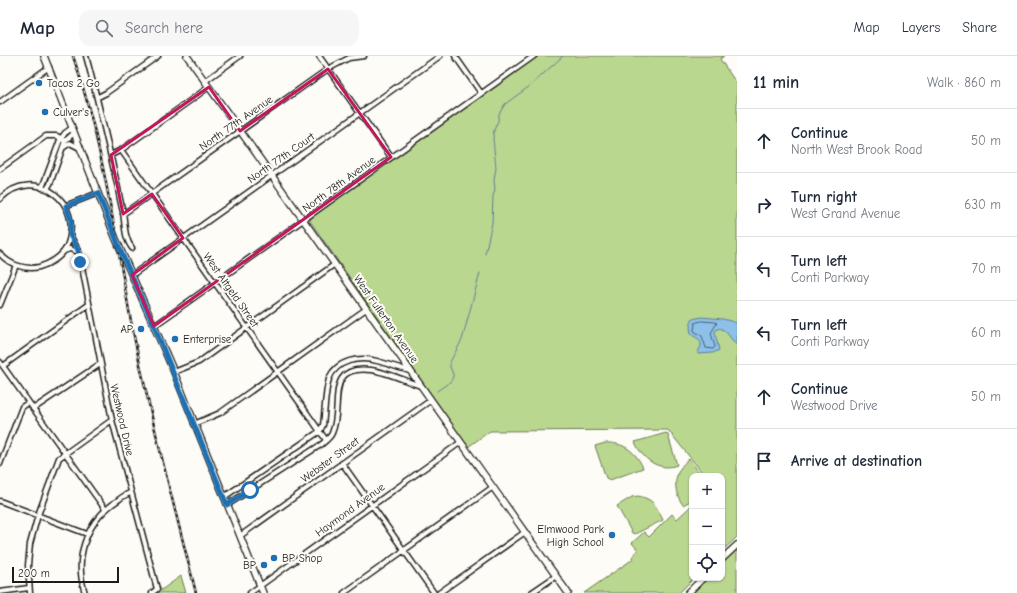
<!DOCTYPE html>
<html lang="en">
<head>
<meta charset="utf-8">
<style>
  body { margin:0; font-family:"Comic Neue",sans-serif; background:#f6f6f7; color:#1f2937 }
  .controls { position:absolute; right:12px; bottom:12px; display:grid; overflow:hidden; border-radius:8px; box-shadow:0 1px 3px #0004 }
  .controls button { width:36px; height:36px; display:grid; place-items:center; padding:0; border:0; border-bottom:1px solid #e0e1e3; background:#fff; color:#1f2937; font:20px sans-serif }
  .scale { position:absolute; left:12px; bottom:10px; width:107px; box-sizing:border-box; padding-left:4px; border:2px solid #1c1c1c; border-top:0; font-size:11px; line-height:14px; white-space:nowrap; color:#1c1c1c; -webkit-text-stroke:3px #fdfcf7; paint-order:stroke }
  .stop { position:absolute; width:12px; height:12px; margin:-9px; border:3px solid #1f6fb2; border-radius:50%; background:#fff }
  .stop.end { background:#1f6fb2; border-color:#fff; box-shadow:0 1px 4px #0008 }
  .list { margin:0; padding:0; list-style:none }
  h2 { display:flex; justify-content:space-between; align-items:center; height:52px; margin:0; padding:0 16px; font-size:17px }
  h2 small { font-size:13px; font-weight:400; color:#747a83 }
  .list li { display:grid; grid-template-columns:26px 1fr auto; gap:12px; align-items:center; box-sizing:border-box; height:64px; padding:0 16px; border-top:1px solid #e0e1e3 }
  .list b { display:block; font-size:15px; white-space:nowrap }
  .list p { margin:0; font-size:13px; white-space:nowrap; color:#747a83 }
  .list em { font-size:13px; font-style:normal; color:#747a83 }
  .icon { flex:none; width:22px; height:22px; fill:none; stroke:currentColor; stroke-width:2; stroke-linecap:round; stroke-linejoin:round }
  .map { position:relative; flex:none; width:737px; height:537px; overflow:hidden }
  header { display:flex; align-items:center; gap:24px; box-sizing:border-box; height:56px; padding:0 20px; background:#fff; border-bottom:1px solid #e0e1e3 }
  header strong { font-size:19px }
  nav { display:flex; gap:22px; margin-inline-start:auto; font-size:14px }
  .search { width:280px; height:36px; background:#f6f6f7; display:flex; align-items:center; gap:10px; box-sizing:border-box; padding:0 14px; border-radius:12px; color:#747a83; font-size:15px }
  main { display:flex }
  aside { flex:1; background:#fff }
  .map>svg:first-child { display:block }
  .green { fill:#bad78f; stroke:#6b7a56 }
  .water { fill:#8dc1ea; stroke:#607f98 }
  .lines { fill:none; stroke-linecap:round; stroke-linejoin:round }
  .shore { stroke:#495e6e; stroke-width:1 }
  .stream { stroke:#607f98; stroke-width:1 }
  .street-casing { stroke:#1c1c1c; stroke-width:7 }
  .secondary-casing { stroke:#1c1c1c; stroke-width:8 }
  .street { stroke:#fdfcf7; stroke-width:4 }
  .secondary { stroke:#fdfcf7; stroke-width:5.5 }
  .rail-casing { stroke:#1c1c1c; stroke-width:2.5 }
  .rail { stroke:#fdfcf7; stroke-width:1; stroke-dasharray:3; stroke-linecap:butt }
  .route { stroke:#1f6fb2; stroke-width:5 }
  .marked { fill:none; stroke:#c2185b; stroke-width:3; stroke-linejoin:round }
  .poi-dot { fill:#1f6fb2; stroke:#fdfcf7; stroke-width:1.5 }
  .labels { text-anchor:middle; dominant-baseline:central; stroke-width:4; stroke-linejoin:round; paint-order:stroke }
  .poi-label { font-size:11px; fill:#1c1c1c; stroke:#fdfcf7; text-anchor:start }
  .street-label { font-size:11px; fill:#1c1c1c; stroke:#fdfcf7 }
</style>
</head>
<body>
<header>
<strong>Map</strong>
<div class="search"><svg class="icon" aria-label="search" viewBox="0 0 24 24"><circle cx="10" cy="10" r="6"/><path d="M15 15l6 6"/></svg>Search here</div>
<nav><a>Map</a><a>Layers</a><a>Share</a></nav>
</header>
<main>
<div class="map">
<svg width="737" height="537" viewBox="0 0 737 537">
  <rect width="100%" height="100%" fill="#fdfcf7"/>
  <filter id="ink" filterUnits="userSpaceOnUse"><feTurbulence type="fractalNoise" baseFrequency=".025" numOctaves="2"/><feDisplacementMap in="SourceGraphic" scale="8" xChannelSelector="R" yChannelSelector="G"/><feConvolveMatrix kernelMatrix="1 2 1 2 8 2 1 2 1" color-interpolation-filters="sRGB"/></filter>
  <g filter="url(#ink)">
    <path class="green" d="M537 0H724L720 3 737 28V481L722 495V420H705L668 374 490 375 468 391 310 165 311 162 317 157Z
      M666 377 668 379 677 409C659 416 642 403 635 386Z
      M605 387C623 386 636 395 643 412L610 424 606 422 595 390Z
      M689 403 702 420H692V444L683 449C672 434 673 415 689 403Z
      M638 440C654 443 656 450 663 464L635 478 632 477 617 450 632 441Z
      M692 449V522H694L679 537H584L633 503 632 501 638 494 632 487 644 476 649 481 672 458 677 463Z
      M737 492V537H691L706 522H722V506Z
      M181 520 186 537H157Z"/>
    <path class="water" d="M702 261 723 263 737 267V290L726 276 720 272 716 274 715 277 719 294 713 297 698 298V296L701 290C701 281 696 283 691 278L690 271 692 263Z"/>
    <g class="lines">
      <path class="shore" d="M702 265 715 266 717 267 711 277 715 291 713 293 706 292 702 280 694 275 695 267Z"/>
      <path class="stream" d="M485 198 492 167 493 140 495 134 494 124 496 112 493 83 494 74 498 65 499 58 505 48 530 30 563 0
        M437 335 450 326 453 321V318L450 311V306L462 284 480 217"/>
      <defs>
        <path id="street" d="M86 0C98 44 108 88 118 132 119 140 121 148 123 156 125 168 124 182 132 192
          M319 0 391 101
          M455 0 481 37
          M205 25 240 0
          M98 41 106 37 158 0
          M0 46 49 11
          M64 91 70 87 80 92
          M121 94 326 384
          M111 99 121 94 209 31
          M0 113 46 80H57L65 85
          M42 132 60 84 65 77 72 72
          M47 133 50 128 65 85 74 77
          M0 143C34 108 87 146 66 192 61 201 50 208 39 211 25 214 10 209 0 198
          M65 150 98 137
          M123 158 328 13 349 2 364 0
          M70 179 79 196 112 364 157 533 152 537
          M64 195 70 193 78 196
          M132 219 440 0
          M0 249 16 209
          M154 270 534 0
          M0 306 105 453
          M3 310 88 249
          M174 316 199 306 335 208
          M33 353 100 308
          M194 368 220 357 366 253
          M342 407 434 537
          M0 408 22 351 28 347
          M224 441 320 375 323 369C325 355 325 336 329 323 336 304 360 300 377 305 388 308 399 312 410 315
          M0 445 87 478
          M227 449 322 388C325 385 330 382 332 377 344 351 323 308 371 314 387 316 406 325 421 330
          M240 480 431 344
          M0 536 29 532
          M30 537 28 509 30 488 38 459 59 402 112 364
          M85 537C74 503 85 468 114 447 120 443 124 439 130 437
          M250 537 461 386
          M344 537 493 431
          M439 537 525 476
          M531 537 556 520"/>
        <path id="secondary" d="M44 0 116 183 174 316 263 537
          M187 0 568 537
          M722 503 737 489
          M688 537 703 522"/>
      </defs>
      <use href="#street" class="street-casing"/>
      <use href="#secondary" class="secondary-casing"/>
      <use href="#street" class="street"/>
      <use href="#secondary" class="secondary"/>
      <defs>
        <path id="rail" d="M73 0C102 84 114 173 130 260 148 353 173 445 196 537"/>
      </defs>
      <use href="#rail" class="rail-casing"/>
      <use href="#rail" class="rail"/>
    </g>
  </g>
  <g class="lines" filter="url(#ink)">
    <path class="route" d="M80 206 78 194 70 179 71 165 66 150 98 137 122 198 154 270 227 449 250 434"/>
  </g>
  <path class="marked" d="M328 13 391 101 154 270 132 219 183 182 152 138 123 158 111 99 209 31 240 75Z"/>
  <g class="poi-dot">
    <circle cx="39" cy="27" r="4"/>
    <circle cx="45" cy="56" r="4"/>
    <circle cx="141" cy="273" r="4"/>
    <circle cx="175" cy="283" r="4"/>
    <circle cx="612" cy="479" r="4"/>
    <circle cx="274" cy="502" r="4"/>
    <circle cx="264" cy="509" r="4"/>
  </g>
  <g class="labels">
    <g class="poi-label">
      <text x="47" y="27">Tacos 2 Go</text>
      <text x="53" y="56">Culver's</text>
      <text x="133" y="273" text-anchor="end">AP</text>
      <text x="183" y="283">Enterprise</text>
      <text x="604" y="473" text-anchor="end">Elmwood Park<tspan x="604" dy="13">High School</tspan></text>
      <text x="282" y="502">BP Shop</text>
      <text x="256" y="509" text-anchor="end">BP</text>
    </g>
    <g class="street-label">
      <text transform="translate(236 67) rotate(-35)">North 77th Avenue</text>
      <text transform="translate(281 102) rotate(-35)">North 77th Court</text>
      <text transform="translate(339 128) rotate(-36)">North 78th Avenue</text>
      <text transform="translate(231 234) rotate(55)">West Altgeld Street</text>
      <text transform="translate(386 263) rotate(55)">West Fullerton Avenue</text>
      <text transform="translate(122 364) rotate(77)">Westwood Drive</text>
      <text transform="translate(330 404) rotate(-36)">Webster Street</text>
      <text transform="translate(350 454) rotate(-36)">Haymond Avenue</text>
    </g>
  </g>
</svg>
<div class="controls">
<button>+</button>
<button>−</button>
<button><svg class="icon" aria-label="locate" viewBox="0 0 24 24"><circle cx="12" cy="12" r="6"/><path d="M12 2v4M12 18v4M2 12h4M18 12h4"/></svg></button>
</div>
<div class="scale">200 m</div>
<div class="stop" style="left:250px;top:434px"></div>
<div class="stop end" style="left:80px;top:206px"></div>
</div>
<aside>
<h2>11 min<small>Walk · 860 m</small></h2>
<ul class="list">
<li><svg class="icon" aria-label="ahead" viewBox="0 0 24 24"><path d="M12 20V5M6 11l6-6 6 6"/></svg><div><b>Continue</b><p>North West Brook Road</p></div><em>50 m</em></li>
<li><svg class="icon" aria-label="right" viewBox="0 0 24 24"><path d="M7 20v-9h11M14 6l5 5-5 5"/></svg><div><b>Turn right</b><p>West Grand Avenue</p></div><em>630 m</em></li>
<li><svg class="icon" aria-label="left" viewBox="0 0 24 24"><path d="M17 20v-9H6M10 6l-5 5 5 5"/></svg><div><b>Turn left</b><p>Conti Parkway</p></div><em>70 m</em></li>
<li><svg class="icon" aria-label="left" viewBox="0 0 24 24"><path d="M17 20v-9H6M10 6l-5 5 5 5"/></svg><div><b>Turn left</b><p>Conti Parkway</p></div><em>60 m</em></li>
<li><svg class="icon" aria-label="ahead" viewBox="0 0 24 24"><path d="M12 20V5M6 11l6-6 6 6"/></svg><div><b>Continue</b><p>Westwood Drive</p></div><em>50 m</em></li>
<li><svg class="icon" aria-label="arrive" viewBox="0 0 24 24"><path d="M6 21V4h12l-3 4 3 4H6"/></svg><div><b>Arrive at destination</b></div></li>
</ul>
</aside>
</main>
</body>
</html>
